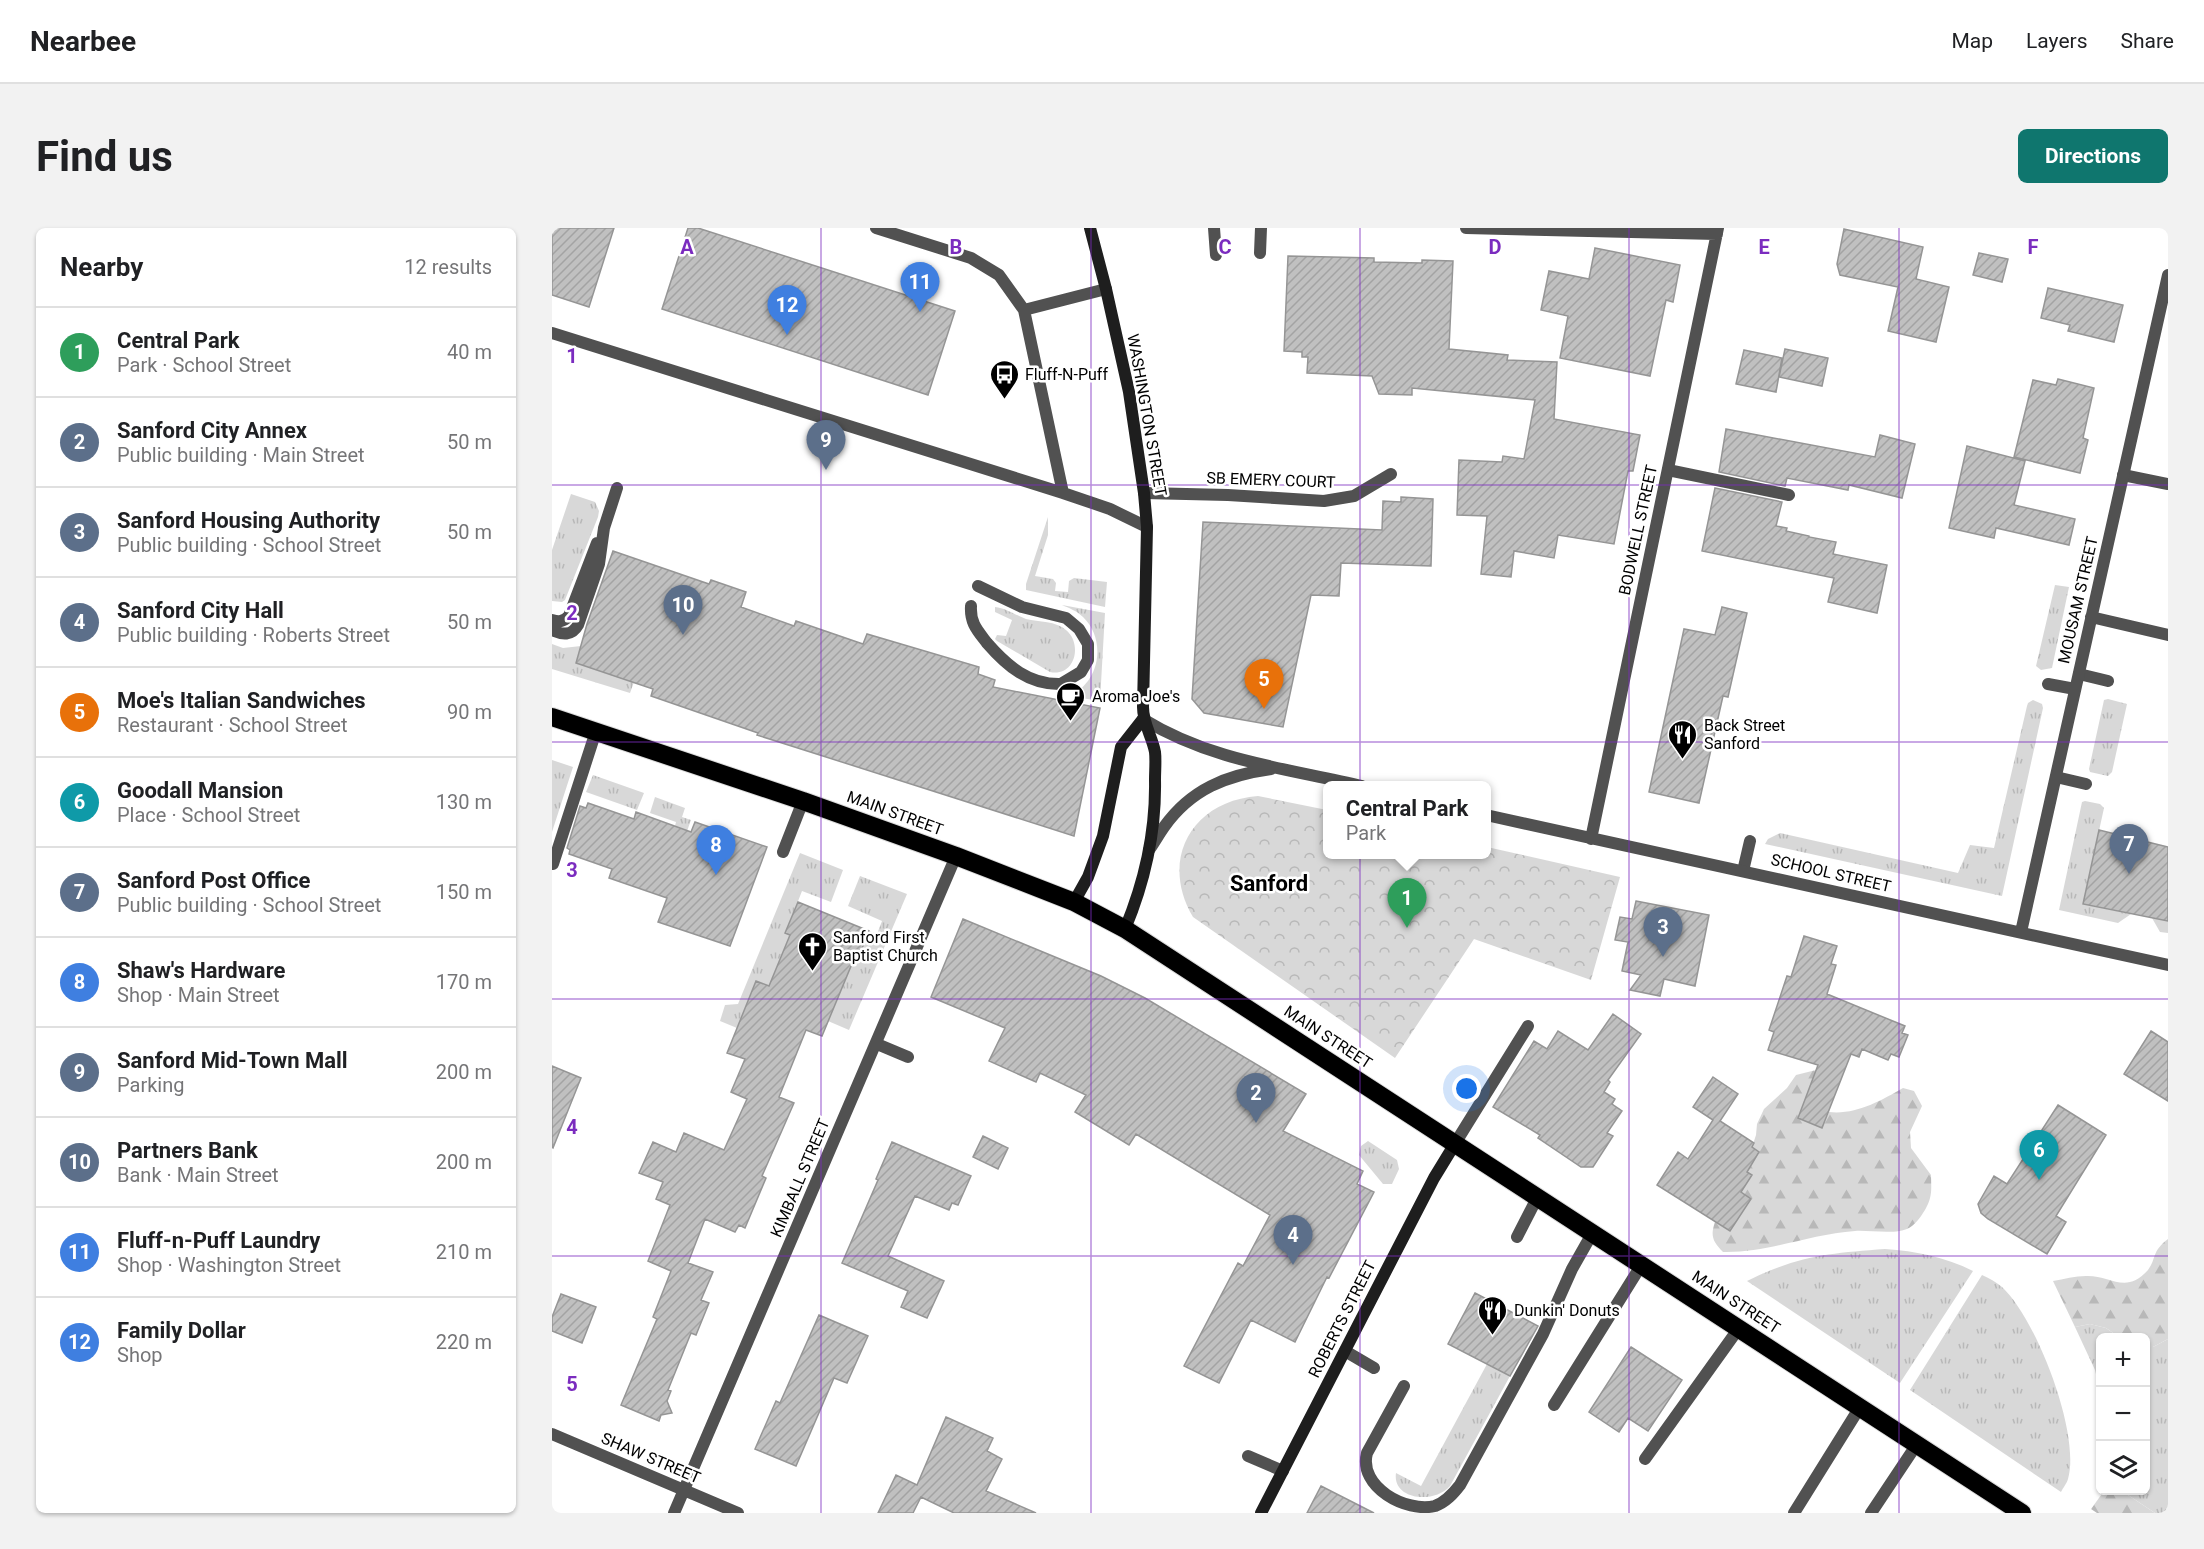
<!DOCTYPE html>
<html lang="en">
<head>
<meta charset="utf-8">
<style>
  body { margin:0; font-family:Roboto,sans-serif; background:#f2f2f2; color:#202124 }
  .controls { position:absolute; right:18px; bottom:18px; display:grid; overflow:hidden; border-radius:9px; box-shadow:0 2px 4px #0004 }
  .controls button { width:54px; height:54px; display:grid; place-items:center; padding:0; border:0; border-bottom:2px solid #e0e0e0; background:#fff; color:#202124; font:30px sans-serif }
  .you { position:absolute; left:915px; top:861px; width:21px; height:21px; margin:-15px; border:4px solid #fff; border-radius:50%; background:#1a73e8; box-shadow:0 0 0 9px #1a73e833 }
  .badge { display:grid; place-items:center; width:39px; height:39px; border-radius:50%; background:#0f766e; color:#fff; font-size:20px; font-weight:700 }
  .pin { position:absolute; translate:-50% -50px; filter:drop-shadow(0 2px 3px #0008) }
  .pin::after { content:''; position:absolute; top:32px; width:21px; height:18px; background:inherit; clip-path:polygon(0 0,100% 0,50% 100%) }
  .popup { position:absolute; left:771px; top:553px; width:168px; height:78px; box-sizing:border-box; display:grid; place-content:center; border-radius:9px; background:#fff; filter:drop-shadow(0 2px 4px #0005); font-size:20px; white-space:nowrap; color:#757577 }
  .popup b { font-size:22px; color:#202124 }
  .popup::after { content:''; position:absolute; left:50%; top:100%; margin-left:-12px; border:12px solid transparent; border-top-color:#fff }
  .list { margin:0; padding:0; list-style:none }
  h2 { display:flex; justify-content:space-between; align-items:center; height:78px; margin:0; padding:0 24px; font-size:26px }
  h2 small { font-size:20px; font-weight:400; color:#757577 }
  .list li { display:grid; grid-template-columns:39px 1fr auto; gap:18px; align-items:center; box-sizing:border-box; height:90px; padding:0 24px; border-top:2px solid #e0e0e0 }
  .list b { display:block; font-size:22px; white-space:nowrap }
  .list p { margin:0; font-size:20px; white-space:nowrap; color:#757577 }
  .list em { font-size:20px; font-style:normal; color:#757577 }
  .icon { flex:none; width:33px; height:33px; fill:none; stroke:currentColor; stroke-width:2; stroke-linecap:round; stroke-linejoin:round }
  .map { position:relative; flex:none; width:1616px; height:1285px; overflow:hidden; border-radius:9px }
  header { display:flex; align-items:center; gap:36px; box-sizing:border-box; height:84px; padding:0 30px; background:#fff; border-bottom:2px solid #e0e0e0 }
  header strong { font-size:28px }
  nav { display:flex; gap:33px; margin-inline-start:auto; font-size:21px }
  .intro { display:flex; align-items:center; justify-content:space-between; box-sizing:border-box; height:144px; padding:0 36px }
  h1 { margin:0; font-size:42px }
  .button { padding:15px 27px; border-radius:9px; background:#0f766e; color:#fff; font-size:21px; font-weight:700 }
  main { display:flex; gap:36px; padding:0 36px }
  aside { flex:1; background:#fff; border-radius:9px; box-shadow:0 2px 4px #0004 }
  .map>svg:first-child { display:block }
  .grass { fill:url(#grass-tufts) }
  .forest { fill:url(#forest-firs) }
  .park { fill:url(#park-crowns) }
  .building { fill:url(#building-hatch); stroke:#959595; stroke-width:1.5 }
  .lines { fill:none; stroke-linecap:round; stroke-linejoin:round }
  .highway-casing { stroke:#dbdbdb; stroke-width:20 }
  .lane { stroke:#515151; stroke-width:12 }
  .street { stroke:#515151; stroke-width:12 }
  .secondary { stroke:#1e1e1e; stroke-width:12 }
  .highway { stroke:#000; stroke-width:18 }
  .grid { fill:none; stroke:#7b2cbf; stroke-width:1.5; stroke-opacity:0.55 }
  .labels { text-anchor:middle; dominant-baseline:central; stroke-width:5; stroke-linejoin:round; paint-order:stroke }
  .poi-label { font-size:16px; fill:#000; stroke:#fff; text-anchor:start }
  .street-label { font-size:16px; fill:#000; stroke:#fff }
  .district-label { font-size:22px; font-weight:bold; fill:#000; stroke:#fff }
  .grid-label { font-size:20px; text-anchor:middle; font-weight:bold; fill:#7b2cbf; stroke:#fff; stroke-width:5; stroke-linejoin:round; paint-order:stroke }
</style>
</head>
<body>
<header>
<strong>Nearbee</strong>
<nav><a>Map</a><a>Layers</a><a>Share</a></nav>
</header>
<div class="intro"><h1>Find us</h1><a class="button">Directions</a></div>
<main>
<aside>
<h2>Nearby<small>12 results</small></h2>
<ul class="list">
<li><span class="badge" style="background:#2e9e5b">1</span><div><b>Central Park</b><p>Park · School Street</p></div><em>40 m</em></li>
<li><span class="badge" style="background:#5c6f8a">2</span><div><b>Sanford City Annex</b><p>Public building · Main Street</p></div><em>50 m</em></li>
<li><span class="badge" style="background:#5c6f8a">3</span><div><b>Sanford Housing Authority</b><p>Public building · School Street</p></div><em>50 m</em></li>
<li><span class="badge" style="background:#5c6f8a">4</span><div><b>Sanford City Hall</b><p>Public building · Roberts Street</p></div><em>50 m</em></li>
<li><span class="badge" style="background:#e8710a">5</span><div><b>Moe's Italian Sandwiches</b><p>Restaurant · School Street</p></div><em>90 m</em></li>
<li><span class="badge" style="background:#0f9aa8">6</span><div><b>Goodall Mansion</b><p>Place · School Street</p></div><em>130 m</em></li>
<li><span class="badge" style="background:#5c6f8a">7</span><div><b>Sanford Post Office</b><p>Public building · School Street</p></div><em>150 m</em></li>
<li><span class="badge" style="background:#3f7fe0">8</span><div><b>Shaw's Hardware</b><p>Shop · Main Street</p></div><em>170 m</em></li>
<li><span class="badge" style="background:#5c6f8a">9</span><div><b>Sanford Mid-Town Mall</b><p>Parking</p></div><em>200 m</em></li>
<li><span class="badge" style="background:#5c6f8a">10</span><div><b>Partners Bank</b><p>Bank · Main Street</p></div><em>200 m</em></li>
<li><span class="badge" style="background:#3f7fe0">11</span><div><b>Fluff-n-Puff Laundry</b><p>Shop · Washington Street</p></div><em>210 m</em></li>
<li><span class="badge" style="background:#3f7fe0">12</span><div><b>Family Dollar</b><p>Shop</p></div><em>220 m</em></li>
</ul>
</aside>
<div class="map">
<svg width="1616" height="1285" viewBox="0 0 1616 1285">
  <defs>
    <pattern id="grass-tufts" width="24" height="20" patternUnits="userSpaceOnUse" patternTransform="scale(1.5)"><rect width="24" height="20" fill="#d8d8d8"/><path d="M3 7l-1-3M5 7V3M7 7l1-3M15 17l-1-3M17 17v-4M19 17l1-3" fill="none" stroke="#b8b8b8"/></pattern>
    <pattern id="forest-firs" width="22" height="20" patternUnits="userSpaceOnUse" patternTransform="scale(1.5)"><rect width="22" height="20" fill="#d8d8d8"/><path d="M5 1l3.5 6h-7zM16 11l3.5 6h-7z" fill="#b8b8b8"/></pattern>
    <pattern id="park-crowns" width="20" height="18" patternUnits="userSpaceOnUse" patternTransform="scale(1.5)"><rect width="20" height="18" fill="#d8d8d8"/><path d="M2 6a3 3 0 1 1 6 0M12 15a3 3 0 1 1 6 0" fill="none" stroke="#b8b8b8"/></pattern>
    <pattern id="building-hatch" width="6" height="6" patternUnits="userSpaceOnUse" patternTransform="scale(1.5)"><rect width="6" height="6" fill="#c0c0c0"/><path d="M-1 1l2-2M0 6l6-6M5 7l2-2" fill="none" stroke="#a3a3a3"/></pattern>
  </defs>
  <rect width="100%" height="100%" fill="#fff"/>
  <path class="grass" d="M19 266 43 274 47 283 46 289 13 372 10 374 0 373V322Z
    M496 289V307L483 348 501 351 504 355 503 363 516 364 517 353 522 350 555 354 553 379 474 362V356Z
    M1503 357 1517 359 1500 440 1489 442 1484 438Z
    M510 377 553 385 548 473 517 468C548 455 555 412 531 389 525 383 517 380 510 377Z
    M443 379C454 380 463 387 474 391 487 394 504 393 514 402 531 416 523 449 498 444L445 413 443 411 445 407 454 408 460 392 443 384Z
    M0 416 11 420 29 418 24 435 82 454 78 465 0 441Z
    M1556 471 1575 476 1560 544 1556 548 1538 544 1537 541 1552 472Z
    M1481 472 1490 476 1491 480 1450 668 1213 616 1216 611 1228 605 1406 645 1418 617 1442 620 1475 478 1476 475Z
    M0 532 21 539 0 604Z
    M41 547 92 565 85 582 34 564Z
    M103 569 133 580 130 589 139 592 134 606 122 602 124 594 98 585Z
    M1533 573 1548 576 1552 580 1531 676 1579 686 1566 695 1507 682 1530 574Z
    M248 625 291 642 279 674 250 663 234 704 238 707 217 758 204 753 185 800 168 793 173 777 186 776Z
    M308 648 355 666 297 802 276 793 302 731 305 732 317 703 325 706 330 693 296 678Z
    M1600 690 1616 693V705L1608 704Z
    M816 913 845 932 847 941 840 956H831L807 927 809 918Z
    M1333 1021C1364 1023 1393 1029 1421 1043L1348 1155 1195 1053C1245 1028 1278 1025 1333 1021Z
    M1430 1047C1437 1050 1444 1054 1450 1059 1484 1090 1529 1206 1516 1251 1515 1255 1511 1260 1509 1264L1358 1162Z
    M1538 1096 1554 1100 1567 1109 1548 1110V1162L1543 1142 1523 1099Z
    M1616 1111V1285H1603L1570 1263 1594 1262V1119H1601Z
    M935 1136 958 1148 898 1258C881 1277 840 1271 844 1245L869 1258Z"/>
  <path class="forest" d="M1264 842 1267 847 1259 857 1246 890 1270 900 1277 884C1304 887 1328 873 1351 860L1362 863 1370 878 1358 904 1359 920 1379 947C1379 954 1380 963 1378 970 1376 979 1366 995 1357 1000 1345 1007 1317 1002 1303 1003 1258 1006 1216 1025 1171 1024 1161 1014 1158 1008 1163 994L1178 1003 1199 971 1189 964 1200 947 1195 944 1207 924 1200 919 1204 907 1205 896 1212 881 1235 860 1244 847Z
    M1616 1011V1111L1601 1119H1594V1110L1567 1109 1554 1100 1538 1096 1523 1099 1501 1053C1512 1051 1523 1048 1534 1048 1558 1047 1574 1067 1596 1042 1605 1030 1599 1024 1616 1011Z
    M1552 1263H1570L1603 1285H1545L1539 1281Z"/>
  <path class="park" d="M706 568 775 582 776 626H934L935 619 1068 649 1039 752 922 711 843 830 641 689C607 631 640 573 706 568Z"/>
  <path class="building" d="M0 0H62L37 79 0 67Z
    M136 0H146L403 83 376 167 110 81Z
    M1292 1 1371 19 1364 51 1397 59 1384 114 1336 103 1346 59 1288 47 1285 36Z
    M1043 20 1128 37 1121 74 1114 72 1098 148 1008 130 1016 88 989 82 997 43 1037 51Z
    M1427 25 1456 31 1450 54 1421 47Z
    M736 28 822 30V34L870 35V32L901 33 897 121 956 127 955 132 1005 134 1002 191 1088 207 1081 243H1076L1062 316 1006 307 1002 330 962 323 959 349 929 346 935 288 905 287 907 232 950 234 951 228 972 231 983 172 860 160V167L827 166 820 148 755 145 756 129H750V124L732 123Z
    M1496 60 1571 77 1562 114 1516 103 1518 97 1489 90Z
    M1233 121 1276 130 1270 158 1227 149Z
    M1192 122 1230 130 1224 164 1184 156Z
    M1506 151 1542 160 1531 210 1536 212 1528 245 1462 229 1481 152 1504 157Z
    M1174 201 1323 229 1328 207 1363 216 1350 270 1297 257 1296 262 1235 250 1233 258 1167 244Z
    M1415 218 1473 233 1462 277 1523 291 1517 317 1444 300 1442 310 1397 300Z
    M1163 260 1230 274 1224 298 1235 300 1234 303 1257 308V309L1284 314 1281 326 1335 337 1325 385 1276 374 1282 350 1150 323Z
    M849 269 881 271 879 338 789 335 787 368 759 367 731 499 652 485 640 471 651 294 830 302 831 273 849 274Z
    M61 323 157 356 159 352 194 364 189 379 242 398 244 393 311 416 315 406 427 439 426 446 443 452 441 459 548 480 522 608 205 507 206 505 99 468 101 461 24 435 35 396Z
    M1170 379 1195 385 1176 469 1171 468 1147 575 1097 564 1132 401 1163 407Z
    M36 575 82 591 84 584 139 604 143 594 215 619 178 718 106 694 115 670 57 650 60 641 17 626 18 622 15 620 28 578 34 580Z
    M1547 602 1616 619V693L1531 676Z
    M1084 673 1157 687 1143 758 1112 751 1108 768 1078 762 1089 747 1070 743 1076 714 1063 712 1068 689 1080 691Z
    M246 674 317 703 305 733 302 731 270 808 254 802 227 869 242 875 210 948 214 950 193 1000 187 997 183 1004 153 991 136 1035 161 1044 149 1072 157 1075 144 1107 139 1105 116 1162 119 1163 115 1173 120 1185 109 1187 107 1193 69 1177 105 1091 101 1089 119 1043 96 1033 118 977 104 971 111 954 87 945 101 914 124 924 132 905 172 922 195 871 179 864 193 831 175 825 204 753 217 758 238 707 233 705Z
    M411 691 549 748 593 770 754 866 731 903 811 943 805 956 822 964 777 1050 775 1049 743 1114 699 1092 667 1155 632 1138 686 1035 691 1038 718 987 584 906 577 917 523 884 534 867 488 845 484 854 437 833 453 800 379 769Z
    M1252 708 1285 718 1279 736 1284 737 1275 766 1353 798 1350 805 1356 807 1347 829 1339 826 1336 832 1310 821 1307 829 1299 826 1270 900 1246 890 1266 837 1216 822 1222 804 1217 802 1235 748 1239 749Z
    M1061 786 1089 806 1056 852 1058 854 1052 864 1063 871 1060 876 1070 883 1055 905 1061 908 1041 939H1029L986 910 988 907 941 879 982 813 995 821 1006 803 1036 822Z
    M1599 803 1616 814V873L1572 846Z
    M0 838 29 850 1 920 0 919Z
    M1161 849 1186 866 1168 893 1202 915 1200 919 1207 924 1195 944 1200 947 1189 964 1199 971 1178 1003 1105 957 1126 924 1136 931 1161 892 1141 879Z
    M1506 877 1554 907 1504 988 1514 994 1495 1026 1436 991 1429 985 1426 976 1442 948 1455 956Z
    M431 908 456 920 446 941 421 929Z
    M340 914 419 948 406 977 400 975 397 982 363 968 336 1028 392 1053 375 1090 349 1079 356 1063 290 1035 326 952 324 951Z
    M923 1065 986 1098 958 1148 896 1116Z
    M9 1066 44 1079 30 1115 0 1103V1089Z
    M267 1087 316 1108 295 1155 282 1150 244 1238 203 1221 224 1173 228 1175Z
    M1079 1119 1130 1152 1096 1203 1076 1190 1067 1204 1037 1184Z
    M394 1189 441 1210 435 1223 450 1231 434 1263 484 1285H402L369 1269 361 1285H326L344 1247 365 1257Z
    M769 1258 822 1285H755Z"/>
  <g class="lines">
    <defs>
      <path id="highway" d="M0 489 251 573 404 628 522 674 573 701 1470 1285"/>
    </defs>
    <use href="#highway" class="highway-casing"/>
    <path class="lane" d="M324 0 419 30 447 47 472 82 511 265
      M662 0 664 27
      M708 25 709 0
      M472 82 554 61
      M0 105 511 265 558 281 595 299
      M1116 242 1237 267
      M1571 247 1616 256
      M419 378C418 395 425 402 435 415 455 438 477 457 509 456L529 444 536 432V416L527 401 514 390 470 379 426 358
      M0 392C7 394 11 394 17 388L45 315
      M0 402C10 407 20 408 26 397L47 336 52 300 65 260
      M1527 446 1556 453
      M1496 456 1523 461
      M1504 549 1534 556
      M231 624 251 573
      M1 636 44 503
      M1191 643 1198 613
      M325 816 356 829
      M904 914 976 798
      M965 1009 986 968
      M793 1123 822 1140
      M852 1158 815 1225C806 1259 854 1285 883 1278 894 1274 901 1266 908 1257L991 1106 1020 1041 1041 1004
      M1002 1177 1090 1036
      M696 1228 731 1243
      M1093 1231 1187 1100
      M1242 1285 1308 1179
      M1319 1285 1365 1216"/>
    <path class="street" d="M914 0 1165 6
      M592 265 676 267 772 273 802 268 839 246
      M1539 389 1616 407
      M591 491C659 533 733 540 810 558
      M934 587 1616 737
      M1039 611 1166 0
      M597 622C602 615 607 606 612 599 639 561 675 547 719 541
      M1469 704 1616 47
      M0 1206 186 1285
      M122 1285 404 628"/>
    <path class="secondary" d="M538 0 554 61 577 164 592 265 595 299 591 479C591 496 600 508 603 524 604 532 603 543 603 552 604 603 593 653 573 701
      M522 674 536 649 551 608 569 519 591 491
      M709 1285 882 950 904 914"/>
    <use href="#highway" class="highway"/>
  </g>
  <path class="grid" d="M269 0V1285M539 0V1285M808 0V1285M1077 0V1285M1347 0V1285M0 257H1616M0 514H1616M0 771H1616M0 1028H1616"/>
  <defs>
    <symbol id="bus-pin" viewBox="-11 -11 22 30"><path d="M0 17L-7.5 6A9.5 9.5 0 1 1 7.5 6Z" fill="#000" stroke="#fff"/><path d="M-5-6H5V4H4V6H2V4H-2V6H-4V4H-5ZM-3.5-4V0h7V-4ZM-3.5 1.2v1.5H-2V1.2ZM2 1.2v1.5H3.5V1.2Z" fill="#fff"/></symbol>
    <symbol id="cafe-pin" viewBox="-11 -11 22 30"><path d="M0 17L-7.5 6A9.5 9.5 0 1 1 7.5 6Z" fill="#000" stroke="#fff"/><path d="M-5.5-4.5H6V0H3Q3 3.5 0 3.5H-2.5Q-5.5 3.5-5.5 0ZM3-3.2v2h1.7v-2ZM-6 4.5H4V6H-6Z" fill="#fff"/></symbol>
    <symbol id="restaurant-pin" viewBox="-11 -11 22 30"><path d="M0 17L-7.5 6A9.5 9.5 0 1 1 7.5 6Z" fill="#000" stroke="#fff"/><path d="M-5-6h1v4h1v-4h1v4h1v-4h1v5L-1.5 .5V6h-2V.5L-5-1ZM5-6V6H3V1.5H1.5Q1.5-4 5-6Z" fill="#fff"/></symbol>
    <symbol id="church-pin" viewBox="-11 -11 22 30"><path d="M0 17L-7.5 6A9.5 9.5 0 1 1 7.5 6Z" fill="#000" stroke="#fff"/><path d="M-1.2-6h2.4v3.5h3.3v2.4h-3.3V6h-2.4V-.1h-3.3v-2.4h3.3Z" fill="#fff"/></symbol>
  </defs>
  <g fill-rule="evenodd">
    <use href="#bus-pin" x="436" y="130" width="33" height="45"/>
    <use href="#cafe-pin" x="502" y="452" width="33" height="45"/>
    <use href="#restaurant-pin" x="1114" y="490" width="33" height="45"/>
    <use href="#church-pin" x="244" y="702" width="33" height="45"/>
    <use href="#restaurant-pin" x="924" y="1066" width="33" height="45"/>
  </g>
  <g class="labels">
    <g class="poi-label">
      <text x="473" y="146">Fluff-N-Puff</text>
      <text x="540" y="468">Aroma Joe's</text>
      <text x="1152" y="497">Back Street<tspan x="1152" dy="18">Sanford</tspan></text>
      <text x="281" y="709">Sanford First<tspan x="281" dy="18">Baptist Church</tspan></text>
      <text x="962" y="1082">Dunkin' Donuts</text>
    </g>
    <g class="street-label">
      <text transform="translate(595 187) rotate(80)">WASHINGTON STREET</text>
      <text transform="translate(719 252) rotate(2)">SB EMERY COURT</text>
      <text transform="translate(1086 302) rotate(-78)">BODWELL STREET</text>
      <text transform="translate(1526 372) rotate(-77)">MOUSAM STREET</text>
      <text transform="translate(343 585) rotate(20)">MAIN STREET</text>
      <text transform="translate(1279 645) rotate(13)">SCHOOL STREET</text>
      <text transform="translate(776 809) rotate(33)">MAIN STREET</text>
      <text transform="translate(248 950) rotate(-67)">KIMBALL STREET</text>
      <text transform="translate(1184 1074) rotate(33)">MAIN STREET</text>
      <text transform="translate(790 1091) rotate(-63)">ROBERTS STREET</text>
      <text transform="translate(99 1230) rotate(23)">SHAW STREET</text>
    </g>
    <g class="district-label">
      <text x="717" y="655">Sanford</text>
    </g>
  </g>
  <g class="grid-label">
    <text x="135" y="26">A</text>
    <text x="404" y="26">B</text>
    <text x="673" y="26">C</text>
    <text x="943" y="26">D</text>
    <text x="1212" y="26">E</text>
    <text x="1481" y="26">F</text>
    <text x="20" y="135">1</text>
    <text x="20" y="392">2</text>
    <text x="20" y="649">3</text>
    <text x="20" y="906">4</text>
    <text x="20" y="1163">5</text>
  </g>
</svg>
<div class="controls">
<button>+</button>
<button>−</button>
<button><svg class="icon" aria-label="layers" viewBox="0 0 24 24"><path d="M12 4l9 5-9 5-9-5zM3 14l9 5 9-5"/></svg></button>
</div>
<div class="you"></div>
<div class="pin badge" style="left:855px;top:700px;background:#2e9e5b">1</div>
<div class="popup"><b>Central Park</b>Park</div>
<div class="pin badge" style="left:704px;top:895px;background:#5c6f8a">2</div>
<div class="pin badge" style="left:1111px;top:729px;background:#5c6f8a">3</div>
<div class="pin badge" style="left:741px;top:1037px;background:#5c6f8a">4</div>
<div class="pin badge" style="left:712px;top:481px;background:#e8710a">5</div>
<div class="pin badge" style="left:1487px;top:952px;background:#0f9aa8">6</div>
<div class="pin badge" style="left:1577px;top:646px;background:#5c6f8a">7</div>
<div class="pin badge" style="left:164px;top:647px;background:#3f7fe0">8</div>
<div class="pin badge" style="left:274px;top:242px;background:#5c6f8a">9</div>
<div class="pin badge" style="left:131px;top:407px;background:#5c6f8a">10</div>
<div class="pin badge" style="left:368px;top:84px;background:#3f7fe0">11</div>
<div class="pin badge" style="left:235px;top:107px;background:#3f7fe0">12</div>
</div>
</main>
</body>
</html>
